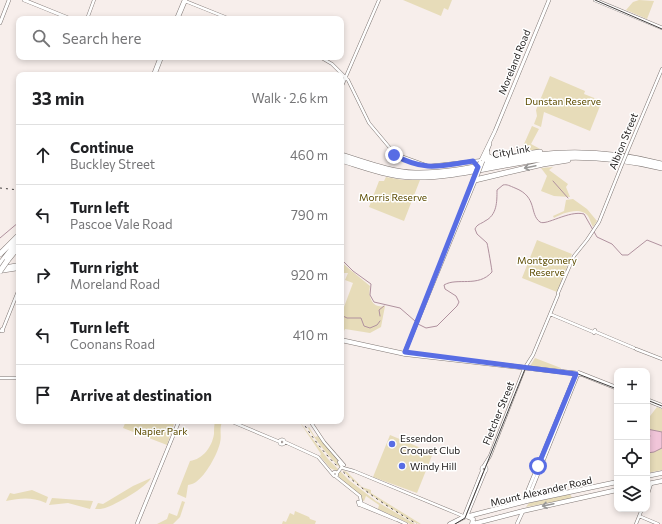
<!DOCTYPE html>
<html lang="en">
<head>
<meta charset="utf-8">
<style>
  body { margin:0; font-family:Commissioner,sans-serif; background:#f2f2f2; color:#202124 }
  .controls { position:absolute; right:12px; bottom:12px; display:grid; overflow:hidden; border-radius:8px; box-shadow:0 2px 6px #0003 }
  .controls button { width:36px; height:36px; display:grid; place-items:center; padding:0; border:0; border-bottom:1px solid #e0e0e0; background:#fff; color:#202124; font:20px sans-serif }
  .stop { position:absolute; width:12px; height:12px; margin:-9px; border:3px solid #586de4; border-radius:50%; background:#fff }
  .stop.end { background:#586de4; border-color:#fff; box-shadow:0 1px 4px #0008 }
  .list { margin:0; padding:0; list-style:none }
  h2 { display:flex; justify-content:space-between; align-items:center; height:52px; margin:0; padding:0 16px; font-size:17px }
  h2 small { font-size:13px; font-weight:400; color:#757577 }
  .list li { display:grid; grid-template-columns:26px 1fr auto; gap:12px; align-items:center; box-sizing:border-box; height:60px; padding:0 16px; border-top:1px solid #e0e0e0 }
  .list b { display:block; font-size:15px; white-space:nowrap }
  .list p { margin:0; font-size:13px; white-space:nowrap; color:#757577 }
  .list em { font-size:13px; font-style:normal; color:#757577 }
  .icon { flex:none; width:22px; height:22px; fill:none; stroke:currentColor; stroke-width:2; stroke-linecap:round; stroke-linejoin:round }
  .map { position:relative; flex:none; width:662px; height:524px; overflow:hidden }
  .search { position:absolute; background:#fff; box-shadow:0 2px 6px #0003; left:16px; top:16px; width:328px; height:44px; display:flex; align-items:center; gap:10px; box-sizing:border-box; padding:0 14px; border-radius:8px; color:#757577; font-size:15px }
  .panel { position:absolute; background:#fff; box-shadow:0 2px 6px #0003; left:16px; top:72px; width:328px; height:352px; border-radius:8px }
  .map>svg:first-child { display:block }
  .green { fill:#e7dcb9 }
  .water { fill:#f1c5d9; stroke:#b0919e }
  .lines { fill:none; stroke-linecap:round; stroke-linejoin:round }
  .stream { stroke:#b0919e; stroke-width:1 }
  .tertiary-casing { stroke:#807875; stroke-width:3.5 }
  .secondary-casing { stroke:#807875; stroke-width:4 }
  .primary-casing { stroke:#807875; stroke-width:5 }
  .trunk-casing { stroke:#807875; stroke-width:5.5 }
  .motorway-casing { stroke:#807875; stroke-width:6 }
  .tertiary { stroke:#fff; stroke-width:2.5 }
  .secondary { stroke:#fff; stroke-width:3 }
  .primary { stroke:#fff; stroke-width:4 }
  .trunk { stroke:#fff; stroke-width:4.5 }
  .motorway { stroke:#fff; stroke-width:5 }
  .tram { stroke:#433f3e; stroke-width:1 }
  .rail { stroke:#433f3e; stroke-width:1; stroke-dasharray:2 4; stroke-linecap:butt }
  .tertiary-bridge-casing { stroke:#807875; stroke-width:3.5; stroke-linecap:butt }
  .secondary-bridge-casing { stroke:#807875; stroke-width:4; stroke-linecap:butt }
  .motorway-bridge-casing { stroke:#807875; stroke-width:6; stroke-linecap:butt }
  .tertiary-bridge { stroke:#fff; stroke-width:2.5 }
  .secondary-bridge { stroke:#fff; stroke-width:3 }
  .motorway-bridge { stroke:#fff; stroke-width:5 }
  .oneway { stroke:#989796 }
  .route { stroke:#586de4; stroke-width:5 }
  .poi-dot { fill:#586de4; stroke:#fff; stroke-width:1.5 }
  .labels { text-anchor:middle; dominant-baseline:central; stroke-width:3; stroke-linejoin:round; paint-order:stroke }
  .street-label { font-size:10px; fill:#1a1716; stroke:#fff }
  .park-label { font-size:10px; fill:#5d4c02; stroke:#fff }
  .poi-label { font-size:10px; fill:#1a1716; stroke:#fff; text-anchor:start }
</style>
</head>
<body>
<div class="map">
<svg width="662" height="524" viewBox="0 0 662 524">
  <rect width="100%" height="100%" fill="#f7eeeb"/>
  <path class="green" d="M403 0H452L448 10 444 8 441 16Z
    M639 0 654 1 647 19 626 10 633 2Z
    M550 76 585 91 584 94 602 101 590 131 544 112 541 127 534 124 537 116 536 110Z
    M532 126 539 129 531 144 542 150 520 153Z
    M553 167 549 170 568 184 566 187 570 197 554 196 541 191 547 176 541 168Z
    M386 177 403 180H420L404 221 369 207 379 181H384Z
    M573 199 587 209 597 221 593 227C591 224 590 219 588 216 581 206 562 213 554 218L553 216 564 211 566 200Z
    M537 240 572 254 557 292 522 278Z
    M341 262 370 286C368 297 372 309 385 306L381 327 370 333 345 329 341 337 344 329 341 328V307H344L353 283 345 280 348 273H341Z
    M535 358 561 368V369L530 366Z
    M657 407 662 409V470L647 473V420Z
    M126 421H175L167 445 123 428Z
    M215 421 222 422C219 430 222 435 220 443 217 455 206 475 196 482 193 484 191 484 188 485L186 498 177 494 190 461C203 459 212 447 214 434 214 429 214 426 215 421Z
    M299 421 328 459 350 481 376 501 415 524H410L378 509 379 505 366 496 364 501 361 500 360 496 340 480 337 471 330 468 320 456 321 454Z
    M309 427 315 437 318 436 338 460 342 470 347 472 362 487 371 490V493L421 524C414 524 406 517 399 513 362 491 332 465 308 428Z
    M390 435 433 453 417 493 373 477Z
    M151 478C147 487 115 505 105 508 102 509 99 509 95 509L98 503 103 504 133 486Z
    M32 490 48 497 46 503C31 497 22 498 6 501L10 493 14 494Z
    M570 494 572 498 570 499 526 507 529 503Z
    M52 498 93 501 90 509 68 503 49 505Z
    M182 501 185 502 180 517 173 524H157L167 519 169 513 177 516Z
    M295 511 309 517 310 519 316 521 315 524H282L283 521 286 522 290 513 294 515Z"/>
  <path class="water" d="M647 429 662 432V448L654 452 647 453V442L650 436Z"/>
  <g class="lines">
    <path class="stream" d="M553 181 568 198
      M0 238 19 222
      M341 259 353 271 371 284 370 295 374 302 400 308 415 321
      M341 315 347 318H361L364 326 370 328 377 325 380 321
      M380 316 379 310 384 306
      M418 324 426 328 437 326 457 306 459 302 456 296 445 289 444 285C457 277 478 288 492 272 492 270 488 247 487 243L477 234 475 229C477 224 481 224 485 221 497 215 497 202 497 190L503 185C507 184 510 186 515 188 538 197 529 214 540 222 546 226 569 210 584 214L597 237 612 244 622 255H628L647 240 662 246"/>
    <defs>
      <path id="tertiary" d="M185 1 230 19
        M87 19 94 0
        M320 57 332 64 348 80 369 123 395 154 428 166 483 160
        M341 88 379 0
        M628 150 662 69
        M558 293 574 256 587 240 599 222 621 167
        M550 314 593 332
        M2 329 3 330V331H1Z
        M3 329 19 289
        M595 330 596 332 594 333 593 332Z
        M596 332 634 348
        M636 349 662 359
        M0 378H19
        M230 421 280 442
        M310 421 324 442 344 465
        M279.5 442a2.5 2.5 0 1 1 5 0a2.5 2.5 0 1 1-5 0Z
        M285 442 318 457 333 475
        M339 462 342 467
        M481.5 469a2.5 2.5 0 1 1 5 0a2.5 2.5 0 1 1-5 0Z
        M483 467 490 456 524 369 533 355 558 295
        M343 468 354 471 463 516
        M333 474a2 2 0 1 1 4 0a2 2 0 1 1-4 0Z
        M335 476 360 496 361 502
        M647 497 651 484
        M358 502H361V505H359Z
        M361 503 406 524
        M360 505 397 520
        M464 516 482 471
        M467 516 485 472
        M639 516 658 524
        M636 524 642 509"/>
      <path id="secondary" d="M24 0 71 19
        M595 0 662 28
        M0 23 9 0
        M481 160 495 131 549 0
        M483 161 490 144
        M471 185 475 174
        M404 354 478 174
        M527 501 578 374
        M523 502 576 373
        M137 524 179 421
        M517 524 523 511"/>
      <path id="primary" d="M2 268 19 265
        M0 271 19 268
        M341 340 405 354 581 374
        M579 373 617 388
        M647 400 662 406
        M647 476 662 473
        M647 484 662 481
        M469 516 527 501 617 482
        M450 524 466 516 473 519 472 524
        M473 524 523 511 617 490"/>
      <path id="trunk" d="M177 19 185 0
        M154 75 161 57"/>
      <path id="motorway" d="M487 152V156L491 158
        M341 155C365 162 389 172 415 173 456 174 498 161 538 155 580 150 622 154 662 164
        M341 160C364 167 387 176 412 177 453 178 494 166 535 160 578 154 620 158 662 168
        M483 160 540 152
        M475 180 543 164 568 160
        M0 254 19 235
        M7 261 19 246
        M0 264 19 240"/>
    </defs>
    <use href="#tertiary" class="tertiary-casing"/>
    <use href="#secondary" class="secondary-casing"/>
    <use href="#primary" class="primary-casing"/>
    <use href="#trunk" class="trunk-casing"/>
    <use href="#motorway" class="motorway-casing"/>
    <use href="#tertiary" class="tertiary"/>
    <use href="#secondary" class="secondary"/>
    <use href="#primary" class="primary"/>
    <use href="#trunk" class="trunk"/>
    <use href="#motorway" class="motorway"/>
    <path class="tram" d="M595 0 662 29
      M647 400 662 406
      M455 524 465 518 525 369 530 368 578 374 617 389"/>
    <path class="rail" d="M0 188 19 190
      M302 421C332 470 369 496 417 524"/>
    <defs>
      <path id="tertiary-bridge" d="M621 167 628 150
        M338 472 341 468"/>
      <path id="secondary-bridge" d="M475 174 480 162
        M478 174 483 161"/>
      <path id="motorway-bridge" d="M0 271 7 261"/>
    </defs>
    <use href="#tertiary-bridge" class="tertiary-bridge-casing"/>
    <use href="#secondary-bridge" class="secondary-bridge-casing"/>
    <use href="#motorway-bridge" class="motorway-bridge-casing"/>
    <use href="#tertiary-bridge" class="tertiary-bridge"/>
    <use href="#secondary-bridge" class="secondary-bridge"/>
    <use href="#motorway-bridge" class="motorway-bridge"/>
  </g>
  <defs><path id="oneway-shaft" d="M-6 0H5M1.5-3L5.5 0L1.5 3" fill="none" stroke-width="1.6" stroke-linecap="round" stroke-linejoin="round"/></defs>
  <g class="oneway">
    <use href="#oneway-shaft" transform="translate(530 167) rotate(168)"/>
    <use href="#oneway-shaft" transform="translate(548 505) rotate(168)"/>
  </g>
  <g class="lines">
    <path class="route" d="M394 155C426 172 439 166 473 161L478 167 405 352 576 374 538 466"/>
  </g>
  <g class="poi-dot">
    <circle cx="392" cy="444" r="4"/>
    <circle cx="402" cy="466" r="4"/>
  </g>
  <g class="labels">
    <g class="street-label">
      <text transform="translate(514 62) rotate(-68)">Moreland Road</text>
      <text transform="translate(623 141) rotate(-68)">Albion Street</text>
      <text transform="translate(511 151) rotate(-10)">CityLink</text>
      <text transform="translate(498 413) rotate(-68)">Fletcher Street</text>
      <text transform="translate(541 491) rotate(-13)">Mount Alexander Road</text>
    </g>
    <g class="park-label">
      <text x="563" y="101">Dunstan Reserve</text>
      <text x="393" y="197">Morris Reserve</text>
      <text x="547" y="260">Montgomery<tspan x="547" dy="12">Reserve</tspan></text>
      <text x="161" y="431">Napier Park</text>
    </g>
    <g class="poi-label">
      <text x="400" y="438">Essendon<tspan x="400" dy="12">Croquet Club</tspan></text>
      <text x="410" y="466">Windy Hill</text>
    </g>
  </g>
</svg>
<div class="controls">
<button>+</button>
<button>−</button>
<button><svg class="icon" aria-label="locate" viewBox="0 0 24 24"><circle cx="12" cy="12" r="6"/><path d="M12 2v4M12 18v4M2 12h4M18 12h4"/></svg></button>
<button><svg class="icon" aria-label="layers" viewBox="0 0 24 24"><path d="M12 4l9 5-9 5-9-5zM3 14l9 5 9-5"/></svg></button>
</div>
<div class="stop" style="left:538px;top:466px"></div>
<div class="stop end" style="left:394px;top:155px"></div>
<div class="search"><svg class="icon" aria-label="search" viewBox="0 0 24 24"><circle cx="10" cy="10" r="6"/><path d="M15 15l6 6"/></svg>Search here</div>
<section class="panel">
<h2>33 min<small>Walk · 2.6 km</small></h2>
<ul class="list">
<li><svg class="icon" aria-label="ahead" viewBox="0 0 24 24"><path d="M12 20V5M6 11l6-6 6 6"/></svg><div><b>Continue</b><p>Buckley Street</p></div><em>460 m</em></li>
<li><svg class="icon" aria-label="left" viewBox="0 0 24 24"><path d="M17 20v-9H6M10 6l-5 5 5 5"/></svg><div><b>Turn left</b><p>Pascoe Vale Road</p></div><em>790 m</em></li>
<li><svg class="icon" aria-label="right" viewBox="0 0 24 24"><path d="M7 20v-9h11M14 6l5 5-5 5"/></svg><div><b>Turn right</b><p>Moreland Road</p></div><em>920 m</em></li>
<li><svg class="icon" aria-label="left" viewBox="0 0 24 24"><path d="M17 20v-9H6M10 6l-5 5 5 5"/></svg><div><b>Turn left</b><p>Coonans Road</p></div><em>410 m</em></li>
<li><svg class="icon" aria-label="arrive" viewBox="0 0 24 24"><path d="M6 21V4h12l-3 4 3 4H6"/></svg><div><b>Arrive at destination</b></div></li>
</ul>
</section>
</div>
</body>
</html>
